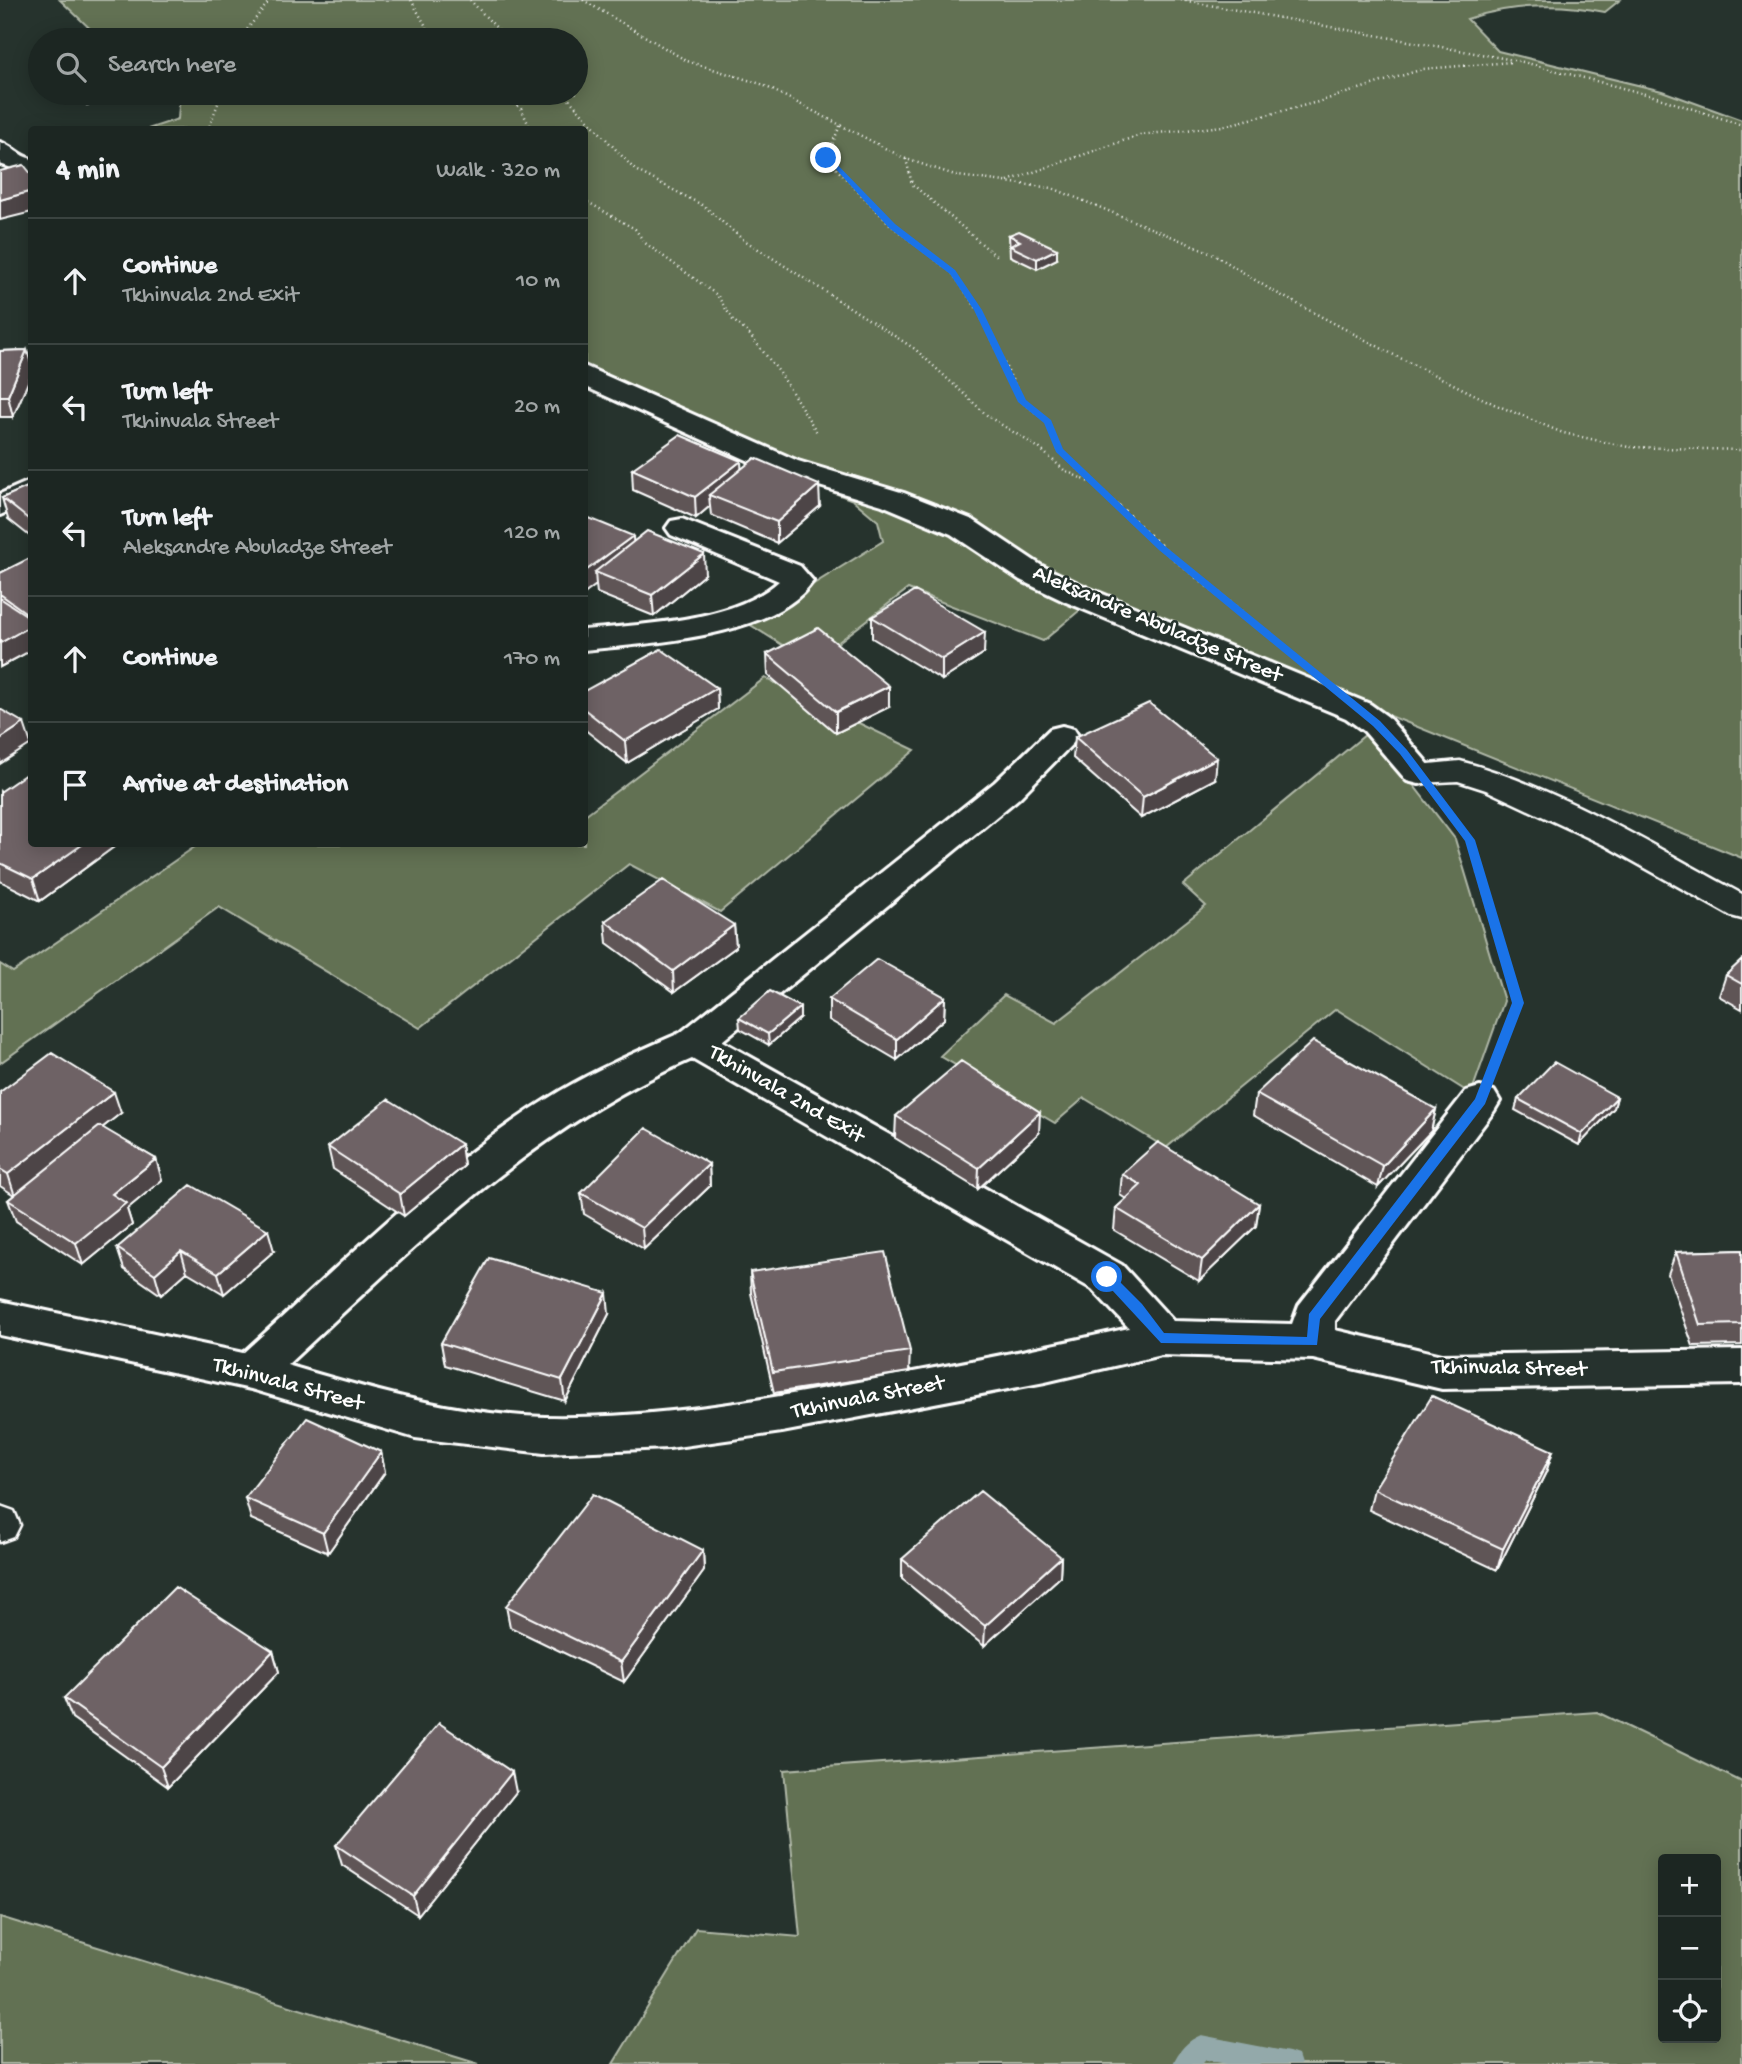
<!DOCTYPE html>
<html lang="en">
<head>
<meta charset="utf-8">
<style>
  body { margin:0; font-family:"Gochi Hand",sans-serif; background:#29322f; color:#f1f3f6 }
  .controls { position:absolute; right:21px; bottom:21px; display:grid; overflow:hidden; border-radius:7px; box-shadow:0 4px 18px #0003 }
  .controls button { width:63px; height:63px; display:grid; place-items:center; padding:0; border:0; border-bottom:2px solid #3a4340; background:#1c2622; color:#f1f3f6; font:35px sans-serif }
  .stop { position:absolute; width:21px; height:21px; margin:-16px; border:5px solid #1a73e8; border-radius:50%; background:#fff }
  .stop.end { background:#1a73e8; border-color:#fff; box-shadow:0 2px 7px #0008 }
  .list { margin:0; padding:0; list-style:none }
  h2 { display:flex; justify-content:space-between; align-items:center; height:91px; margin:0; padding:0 28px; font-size:30px }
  h2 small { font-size:23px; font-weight:400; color:#a0a5a5 }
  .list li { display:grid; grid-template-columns:46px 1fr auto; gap:21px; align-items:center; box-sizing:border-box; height:126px; padding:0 28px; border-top:2px solid #3a4340 }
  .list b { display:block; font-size:26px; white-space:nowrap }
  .list p { margin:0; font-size:23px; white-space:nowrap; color:#a0a5a5 }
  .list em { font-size:23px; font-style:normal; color:#a0a5a5 }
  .icon { flex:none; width:38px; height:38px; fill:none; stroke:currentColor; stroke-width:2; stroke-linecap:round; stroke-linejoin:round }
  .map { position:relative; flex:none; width:1742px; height:2064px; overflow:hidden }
  .search { position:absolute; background:#1c2622; box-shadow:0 4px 18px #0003; left:28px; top:28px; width:560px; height:77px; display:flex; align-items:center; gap:18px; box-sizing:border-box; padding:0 24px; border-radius:38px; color:#a0a5a5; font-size:26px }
  .panel { position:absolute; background:#1c2622; box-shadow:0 4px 18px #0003; left:28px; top:126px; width:560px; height:721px; border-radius:7px }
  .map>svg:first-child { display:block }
  .green { fill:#627152; stroke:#b0b8a8; stroke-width:2; fill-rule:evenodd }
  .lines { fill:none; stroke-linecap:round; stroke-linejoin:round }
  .stream { fill:#93a9aa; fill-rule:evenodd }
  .lane-casing { stroke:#fff; stroke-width:5 }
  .street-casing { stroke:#fff; stroke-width:6 }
  .path-far1 { stroke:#fff; stroke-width:2.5; stroke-dasharray:1 3.5; stroke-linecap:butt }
  .path { stroke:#fff; stroke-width:4.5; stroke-dasharray:2 5; stroke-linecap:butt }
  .lane { fill:#26332d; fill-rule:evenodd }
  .street { fill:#26332d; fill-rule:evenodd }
  .wall { fill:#5f5457; stroke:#fff; stroke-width:2 }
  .shaded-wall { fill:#4d4547; stroke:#fff; stroke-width:2 }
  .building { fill:#6e6265; stroke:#fff; stroke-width:2 }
  .route { fill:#1a73e8 }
  .labels { text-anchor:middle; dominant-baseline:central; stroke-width:5; stroke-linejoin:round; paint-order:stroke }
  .street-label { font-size:23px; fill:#fff; stroke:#26332d }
</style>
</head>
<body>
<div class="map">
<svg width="1742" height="2064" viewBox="0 0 1742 2064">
  <rect width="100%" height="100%" fill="#26332d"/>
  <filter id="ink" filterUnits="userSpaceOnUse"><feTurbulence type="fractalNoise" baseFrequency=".0143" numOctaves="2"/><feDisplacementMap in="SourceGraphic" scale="14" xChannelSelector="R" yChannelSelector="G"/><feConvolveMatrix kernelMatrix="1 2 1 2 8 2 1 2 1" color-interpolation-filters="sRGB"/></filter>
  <g filter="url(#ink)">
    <path class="green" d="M60 0H1620L1605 12C1560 3 1511 4 1467 19L1498 51 1662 91 1742 120V858L1086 593 969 525 792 463 585 368 584 130 148 129 178 119 180 93H576V40H102Z
      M777 471 884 501 955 529 1086 605 1043 641 908 589 811 663 749 624 883 541 878 521 853 500Z
      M765 678 915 750 720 912 629 864 420 1028 219 907 0 1063V964L13 972 199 844H584L585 815Z
      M1371 730 1455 839 1504 1001 1471 1094 1336 1009 1166 1148 1084 1098 1055 1123 940 1056 1004 995 1056 1023 1206 906 1183 885Z
      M1597 1712 1742 1782V2064H613L696 1928 800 1937 784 1770ZM1663 1859H1716V2038H1663Z
      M0 1917 479 2064H0Z"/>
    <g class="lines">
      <path class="stream" d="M1201 2035 1289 2052 1298 2055 1301 2064H1227L1206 2060 1202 2064H1173C1178 2051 1188 2040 1201 2035Z"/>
      <defs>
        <path id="lane" d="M1460 761C1558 787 1653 846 1742 894V919L1731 916 1606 846 1486 790 1458 781 1419 783 1408 780 1404 773 1408 766Z
          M0 1506 14 1511 20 1525 14 1537 0 1542Z"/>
        <path id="street" d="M0 142C13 146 18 156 32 159V175L0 164Z
          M584 366 798 461 904 493 973 520 1042 566 1088 588 1370 704 1388 717 1436 773 1431 781 1419 784 1407 781 1364 731 1346 718 1066 602 1020 580 951 534 882 505 776 473 584 386Z
          M32 480V501L0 515V494Z
          M682 519 800 566 813 581C774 638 648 643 584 650V630C643 624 734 622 779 581L671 535 666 528 671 521Z
          M1062 726 1074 729 1079 737 1019 798 722 1041 1122 1265 1173 1321 1292 1324 1299 1305 1466 1091 1480 1087 1494 1091 1500 1101 1494 1111 1335 1321V1330L1442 1355 1742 1350V1384L1442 1389 1313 1359 1161 1355 1045 1382 782 1432 669 1448 544 1453 415 1438 251 1389 0 1335V1301L243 1353C344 1262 443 1161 560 1091 599 1068 639 1051 680 1033L995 782 1050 729ZM692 1059 1092 1289 1129 1328C1043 1348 957 1364 870 1380 763 1400 655 1419 545 1417 456 1415 372 1390 287 1365 412 1249 533 1127 692 1059Z"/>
      </defs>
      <use href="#lane" class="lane-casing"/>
      <use href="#street" class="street-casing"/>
      <path class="path-far1" d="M411 0 427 28 444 40
        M470 0 508 40
        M583 0 687 61 761 84 906 159 958 176 1052 188 1212 253 1271 290 1396 356 1494 404 1563 433 1628 447 1742 450
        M1181 0 1519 61 1653 96 1742 125
        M239 40 270 0
        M499 93 521 108 531 130
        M563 93 635 170 704 206 741 238 915 349 989 417 1039 448 1064 470 1089 482
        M840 126 826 158 892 226 952 272 978 310 1023 402 1048 422 1059 450 1120 508
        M208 130 222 93
        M906 159 912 184 996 256
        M1008 181 1140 135 1223 126 1318 102 1423 69 1511 62
        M584 200 635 229 645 243 717 295 733 320 750 335 780 373 818 434"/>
      <path class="path" d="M1118 506 1162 548 1245 616
        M1448 811 1470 840 1518 1003 1496 1061"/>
      <use href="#lane" class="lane"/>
      <use href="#street" class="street"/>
    </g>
    <path class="wall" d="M75 93H135L87 105Z
      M1009 235 1057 259 1037 269 1010 256Z
      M27 350 32 367V373L13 417H0V351Z
      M632 469H742L820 506 777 543 711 515 710 506 696 518 633 490Z
      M32 485V538L8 519 2 498Z
      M584 516 633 542 705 574 654 616 597 593 596 585 584 594Z
      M32 557V650L0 667V573Z
      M872 617 984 653 942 680 872 638Z
      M767 654 889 707 836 733 768 675Z
      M717 688 718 709 627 763 584 729V691Z
      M1075 737 1215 779 1141 818 1073 758Z
      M0 792 32 844H118L40 901 0 881Z
      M605 921 734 925 736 947 674 992 607 943Z
      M1742 960V1009L1719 996 1726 975Z
      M945 997 944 1019 897 1060 829 1020V999Z
      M739 1018H800L769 1045 740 1029Z
      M0 1092 121 1113 102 1128 156 1159 162 1180 127 1209 132 1225 83 1265 16 1221 8 1200 14 1195 0 1186Z
      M1256 1094 1436 1109 1431 1131 1378 1187 1253 1115Z
      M1617 1097 1614 1108 1579 1145 1515 1110 1518 1099Z
      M896 1116 1039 1133 978 1189 895 1138Z
      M461 1144 464 1166 404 1216 333 1169 328 1147Z
      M709 1164 710 1186 644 1249 584 1214 581 1193Z
      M1122 1174 1259 1204 1256 1226 1199 1281 1114 1230 1116 1208 1126 1199 1120 1195Z
      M117 1248 274 1251 224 1294 187 1272 161 1295 124 1269Z
      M1742 1250V1345L1693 1346 1668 1274 1676 1252Z
      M750 1272 910 1351 909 1372 774 1393 751 1293Z
      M609 1314 565 1401 445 1365 441 1343Z
      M1553 1451 1546 1472 1497 1570 1369 1510 1374 1489Z
      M381 1452 385 1472 328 1553 251 1519 245 1498Z
      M703 1550 704 1571 624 1682 510 1627 506 1606Z
      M1061 1557 1060 1577 984 1646 902 1579V1559Z
      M273 1651 279 1672 168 1787 72 1718 64 1698Z
      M516 1792 418 1915 342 1865 336 1845Z"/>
    <path class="shaded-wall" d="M84 93H135L87 105Z
      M32 191V212L0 220V200Z
      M1057 249V259L1037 269V259Z
      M27 350 32 367V373L13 417 8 396Z
      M741 461 742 481 709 495 710 506 696 518 695 497Z
      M819 485 820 506 777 543V522Z
      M633 536 634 557 595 572 596 585 584 594V572Z
      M704 554 705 574 654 616 652 595Z
      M32 625V650L0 667V643Z
      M985 632 984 653 942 680V659Z
      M889 686V707L836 733V712Z
      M717 688 718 709 627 763 625 741Z
      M24 723 31 744 0 764V739Z
      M1217 758 1215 779 1141 818 1143 797Z
      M83 844H118L40 901 33 879Z
      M734 925 736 947 674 992 673 971Z
      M945 997 944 1019 897 1060V1039Z
      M800 1007V1018L769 1045 768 1034Z
      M114 1092 121 1113 15 1196 8 1174Z
      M1617 1097 1614 1108 1579 1145 1582 1134Z
      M1436 1109 1431 1131 1378 1187 1383 1166Z
      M1040 1112 1039 1133 978 1189 979 1168Z
      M461 1144 464 1166 404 1216 400 1194Z
      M156 1159 162 1180 127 1209 132 1225 83 1265 76 1243 112 1194Z
      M709 1164 710 1186 644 1249 642 1228Z
      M1259 1204 1256 1226 1199 1281 1202 1260Z
      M268 1230 274 1251 224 1294 218 1273Z
      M181 1251 187 1272 161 1295 155 1274Z
      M607 1293 609 1314 565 1401 562 1380Z
      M1553 1451 1546 1472 1497 1570 1503 1549Z
      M381 1452 385 1472 328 1553 323 1533Z
      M703 1550 704 1571 624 1682 621 1662Z
      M1061 1557 1060 1577 984 1646 985 1626Z
      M273 1651 279 1672 168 1787 161 1767Z
      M512 1772 516 1792 418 1915 413 1896Z"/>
    <path class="building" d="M24 165 32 175V191L0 200V171Z
      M1019 231 1057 249 1037 259 1010 246 1020 241 1009 235Z
      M27 350 8 396H0V351Z
      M680 435 741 461 695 497 632 469Z
      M755 458 819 485 777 522 709 495Z
      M32 485V522L2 498Z
      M584 516 633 536 584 572Z
      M647 531 704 554 652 595 595 572Z
      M32 557V617L0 594V573Z
      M915 591 985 632 942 659 872 617Z
      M0 598 32 619V625L0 643Z
      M818 628 889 686 836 712 767 654Z
      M661 649 717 688 625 741 584 709V691Z
      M1149 703 1217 758 1143 797 1075 737Z
      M0 709 24 723 0 739Z
      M32 770V844H83L33 879 0 863V792Z
      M663 880 734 925 673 971 605 921Z
      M877 959 945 997 897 1039 829 999Z
      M1742 960V984L1726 975Z
      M770 991 800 1007 768 1034 739 1018Z
      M1313 1041 1436 1109 1383 1166 1256 1094Z
      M52 1053 114 1092 8 1174 0 1169V1092Z
      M961 1061 1040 1112 979 1168 896 1116Z
      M1554 1062 1617 1097 1582 1134 1518 1099Z
      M388 1099 461 1144 400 1194 328 1147Z
      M100 1126 156 1159 112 1194 126 1203 76 1243 8 1200Z
      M646 1128 709 1164 642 1228 581 1193Z
      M1158 1142 1259 1204 1202 1260 1116 1208 1141 1185 1122 1174Z
      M191 1185 268 1230 218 1273 181 1251 155 1274 117 1248Z
      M1742 1250V1324L1700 1325 1676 1252Z
      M885 1252 910 1351 773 1372 750 1272Z
      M489 1258 607 1293 562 1380 441 1343Z
      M1432 1396 1553 1451 1503 1549 1374 1489Z
      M307 1418 381 1452 323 1533 245 1498Z
      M980 1491 1061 1557 985 1626 902 1559Z
      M593 1494 703 1550 621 1662 506 1606Z
      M175 1587 273 1651 161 1767 64 1698Z
      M439 1723 512 1772 413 1896 336 1845Z"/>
  </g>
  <path class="route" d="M824 156H829L895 224 955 270 982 310 1026 400 1051 420 1063 449 1165 546 1380 721 1407 750 1475 840 1524 1003 1485 1104 1320 1319 1317 1345 1161 1343 1100 1277 1107 1272 1111 1273 1142 1304 1164 1333 1307 1337 1309 1314 1475 1099 1512 1003 1465 841 1400 754 1373 726 1159 550 1056 452 1044 423 1018 402 974 310 950 274 889 228Z"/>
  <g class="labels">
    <g class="street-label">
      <text transform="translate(1157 625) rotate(23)">Aleksandre Abuladze Street</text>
      <text transform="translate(786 1095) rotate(30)">Tkhinvala 2nd Exit</text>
      <text transform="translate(1509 1369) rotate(1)">Tkhinvala Street</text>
      <text transform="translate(288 1385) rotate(15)">Tkhinvala Street</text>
      <text transform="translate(868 1398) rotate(-11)">Tkhinvala Street</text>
    </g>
  </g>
</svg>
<div class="controls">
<button>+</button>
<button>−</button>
<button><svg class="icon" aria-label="locate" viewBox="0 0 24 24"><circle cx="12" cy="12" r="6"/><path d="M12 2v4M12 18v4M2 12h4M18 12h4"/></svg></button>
</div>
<div class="stop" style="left:1107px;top:1277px"></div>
<div class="stop end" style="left:826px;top:158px"></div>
<div class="search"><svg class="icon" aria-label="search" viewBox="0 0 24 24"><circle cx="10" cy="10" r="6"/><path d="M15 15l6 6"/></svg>Search here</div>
<section class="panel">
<h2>4 min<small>Walk · 320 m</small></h2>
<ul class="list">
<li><svg class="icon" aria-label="ahead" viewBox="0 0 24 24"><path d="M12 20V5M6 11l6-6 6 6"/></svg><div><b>Continue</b><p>Tkhinvala 2nd Exit</p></div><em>10 m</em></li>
<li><svg class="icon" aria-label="left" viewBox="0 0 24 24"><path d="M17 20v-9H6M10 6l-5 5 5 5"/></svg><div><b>Turn left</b><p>Tkhinvala Street</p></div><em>20 m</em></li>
<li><svg class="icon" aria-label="left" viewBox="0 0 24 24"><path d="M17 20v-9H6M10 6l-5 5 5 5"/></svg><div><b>Turn left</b><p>Aleksandre Abuladze Street</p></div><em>120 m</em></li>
<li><svg class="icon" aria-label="ahead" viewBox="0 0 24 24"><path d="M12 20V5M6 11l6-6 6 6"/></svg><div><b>Continue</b></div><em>170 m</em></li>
<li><svg class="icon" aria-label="arrive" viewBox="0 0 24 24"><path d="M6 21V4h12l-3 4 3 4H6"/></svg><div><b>Arrive at destination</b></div></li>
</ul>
</section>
</div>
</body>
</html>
